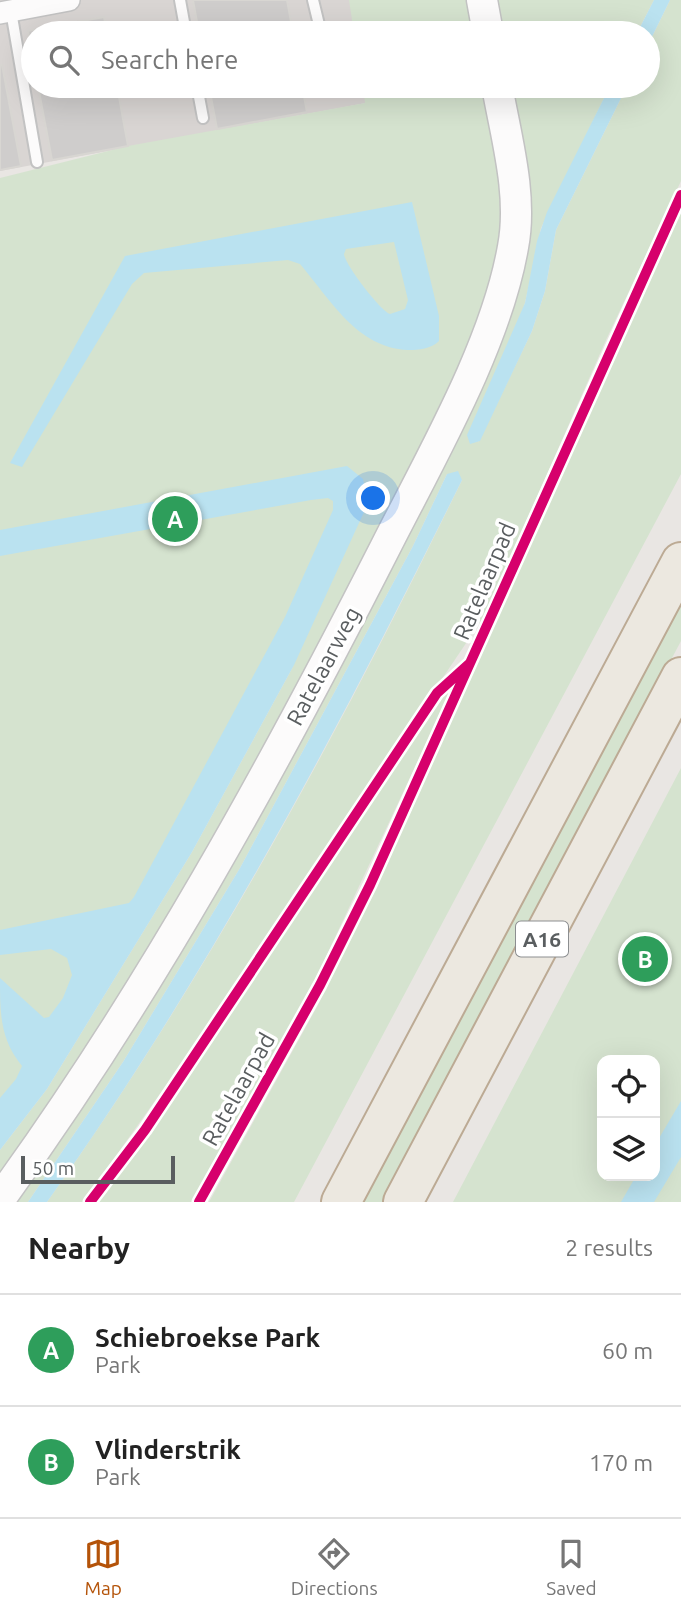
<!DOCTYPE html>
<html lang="en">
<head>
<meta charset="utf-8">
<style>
  body { margin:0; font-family:Ubuntu,sans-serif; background:#f6f6f6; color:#222 }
  .controls { position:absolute; right:21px; bottom:21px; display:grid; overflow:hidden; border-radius:14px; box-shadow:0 7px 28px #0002 }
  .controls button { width:63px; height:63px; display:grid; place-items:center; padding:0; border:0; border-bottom:2px solid #e0e0e0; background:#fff; color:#222; font:35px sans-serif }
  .scale { position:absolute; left:21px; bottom:18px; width:154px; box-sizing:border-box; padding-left:7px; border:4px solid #5a5e60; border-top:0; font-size:19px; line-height:24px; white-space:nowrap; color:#5a5e60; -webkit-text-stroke:5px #fff; paint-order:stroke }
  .you { position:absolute; left:374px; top:499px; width:24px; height:24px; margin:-18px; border:5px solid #fff; border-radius:50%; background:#1a73e8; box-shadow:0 0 0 10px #1a73e833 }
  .badge { display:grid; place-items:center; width:46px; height:46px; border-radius:50%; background:#b45309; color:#fff; font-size:23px; font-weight:700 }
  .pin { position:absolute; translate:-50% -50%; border:4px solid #fff; box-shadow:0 2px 7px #0006 }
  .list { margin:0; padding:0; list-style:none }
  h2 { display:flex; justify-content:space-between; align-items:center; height:91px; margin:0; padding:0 28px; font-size:30px }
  h2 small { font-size:23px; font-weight:400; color:#767676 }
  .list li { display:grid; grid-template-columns:46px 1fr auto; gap:21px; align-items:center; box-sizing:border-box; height:112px; padding:0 28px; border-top:2px solid #e0e0e0 }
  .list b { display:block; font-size:26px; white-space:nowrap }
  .list p { margin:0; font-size:23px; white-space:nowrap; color:#767676 }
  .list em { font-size:23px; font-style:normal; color:#767676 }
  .icon { flex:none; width:38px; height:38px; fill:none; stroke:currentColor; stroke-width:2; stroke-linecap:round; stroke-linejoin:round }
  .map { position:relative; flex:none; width:681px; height:1202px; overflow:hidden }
  .search { position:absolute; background:#fff; box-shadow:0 7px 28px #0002; left:21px; right:21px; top:21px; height:77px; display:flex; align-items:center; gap:18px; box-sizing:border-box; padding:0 24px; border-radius:38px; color:#767676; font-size:26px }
  .sheet { height:315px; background:#fff }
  nav { display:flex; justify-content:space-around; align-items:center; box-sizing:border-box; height:98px; border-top:2px solid #e0e0e0; background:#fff; font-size:19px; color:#767676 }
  nav a { display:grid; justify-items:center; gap:4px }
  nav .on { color:#b45309 }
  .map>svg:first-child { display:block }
  .industrial { fill:#d9d5d3 }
  .green { fill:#d5e3cf; fill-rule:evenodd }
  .water { fill:#bae2f0; fill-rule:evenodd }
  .building { fill:#cfcdcc; stroke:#d8d6d2; stroke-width:2 }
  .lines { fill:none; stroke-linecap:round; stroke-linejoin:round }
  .lane-casing { stroke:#c3c3c3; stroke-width:14 }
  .street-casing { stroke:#c3c3c3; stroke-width:24 }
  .secondary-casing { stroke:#c3c3c3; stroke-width:33 }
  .highway-casing { stroke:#bcaa94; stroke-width:42 }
  .lane { stroke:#fcfbfb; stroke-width:10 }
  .street { stroke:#fcfbfb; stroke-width:21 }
  .secondary { stroke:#fcfbfb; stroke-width:30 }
  .highway { stroke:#ece8e0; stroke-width:38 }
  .cycleway-casing { stroke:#fff; stroke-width:15 }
  .cycleway { stroke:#d6006c; stroke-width:10 }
  .labels { text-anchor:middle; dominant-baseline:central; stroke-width:7; stroke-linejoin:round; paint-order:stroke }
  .shield { fill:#fff; stroke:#8c8e90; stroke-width:2 }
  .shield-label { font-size:21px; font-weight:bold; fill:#5a5e60 }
  .street-label { font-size:23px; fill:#5a5e60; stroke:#fff }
</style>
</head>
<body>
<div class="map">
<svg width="681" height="1202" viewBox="0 0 681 1202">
  <rect width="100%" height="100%" fill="#e9e6e3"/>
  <path class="industrial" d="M0 0H449L422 33H33V86H379L366 103 0 171Z"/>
  <path class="green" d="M349 0H470L477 33H354Z
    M491 0H654L637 33H497Z
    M670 0H681V181L606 340 485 615 204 1032 83 1202H47C208 976 341 729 462 480L447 474 413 546 240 868 123 1062 28 1202H10L497 339 506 86H610L541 228 525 303 478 443 532 331 545 291 556 230 627 86H648V45Z
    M363 86H487L503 174V253L445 410 159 943 0 1182V1150L47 1089 192 852 294 665 0 1138V178L128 146 365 103Z
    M681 212V474L294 1202H209L318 1005 354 932Z
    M681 604V641L383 1202H363Z
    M449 688H452L308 995 193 1202H96L179 1088Z
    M681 768V1202H453ZM602 1060H655V1176H602Z"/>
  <path class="water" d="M654 0H670L648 45V33H637Z
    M610 86H627L556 230 545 291 532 331 480 441 470 444 467 435 525 303 537 241 547 212Z
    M412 202 439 316V341C431 349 419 350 408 350 357 348 330 299 300 264L288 260 144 273 132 284 22 467 10 463 125 256ZM394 242 408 300 405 309 390 314C381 311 345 265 344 254L346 249Z
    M347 466 363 479 367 498 364 512 294 665 192 852 47 1089 0 1150V1098L16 1079 22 1066C0 1039 0 1014 0 978L44 1018 49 1017 63 998 72 975 67 958 51 949 0 955V930L129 903 134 897 285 617 333 510V501L328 498 311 500 0 556V530Z
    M458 471 462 480C339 729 208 976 47 1202H28L123 1062 240 868 413 546 447 474Z
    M681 1101V1157L654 1202H621L636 1176H655V1145Z"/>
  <path class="building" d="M193 0H287L293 33H199Z
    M104 17 107 33H33V58L28 31Z
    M0 65H2L21 166 0 170Z
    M38 86H117L128 146 52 160Z
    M209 86H302L307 112 217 129Z"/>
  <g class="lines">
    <defs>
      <path id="lane" d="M180 0 186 33
        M313 0 321 33
        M11 11 37 162
        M197 86 203 118"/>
      <path id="street" d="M0 13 69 0"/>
      <path id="secondary" d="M482 0 488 33
        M0 1199C149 994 271 772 386 546 431 457 496 345 513 247 523 195 506 137 497 86"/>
      <path id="highway" d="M341 1202 681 562
        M403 1202 681 677"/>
    </defs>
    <use href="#lane" class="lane-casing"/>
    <use href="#street" class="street-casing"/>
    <use href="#secondary" class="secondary-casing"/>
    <use href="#highway" class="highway-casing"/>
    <use href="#lane" class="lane"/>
    <use href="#street" class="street"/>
    <use href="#secondary" class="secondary"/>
    <use href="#highway" class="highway"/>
    <defs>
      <path id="cycleway" d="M90 1202 145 1130 437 693 469 664
        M199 1202 320 985 370 885 681 195"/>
    </defs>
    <use href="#cycleway" class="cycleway-casing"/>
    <use href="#cycleway" class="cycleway"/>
  </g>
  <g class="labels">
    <rect class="shield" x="516" y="921.5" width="52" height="35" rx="5"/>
    <g class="shield-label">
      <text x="542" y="939">A16</text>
    </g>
    <g class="street-label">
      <text transform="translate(484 581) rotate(-67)">Ratelaarpad</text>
      <text transform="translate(323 666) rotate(-62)">Ratelaarweg</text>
      <text transform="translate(238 1089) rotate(-61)">Ratelaarpad</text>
    </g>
  </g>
</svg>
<div class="controls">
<button><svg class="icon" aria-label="locate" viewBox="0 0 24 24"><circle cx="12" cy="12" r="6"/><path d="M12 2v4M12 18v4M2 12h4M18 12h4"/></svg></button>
<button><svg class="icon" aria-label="layers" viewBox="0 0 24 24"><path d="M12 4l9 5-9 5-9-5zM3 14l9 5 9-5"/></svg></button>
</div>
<div class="scale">50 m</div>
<div class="you"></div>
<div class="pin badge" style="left:175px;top:519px;background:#2e9e5b">A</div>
<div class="pin badge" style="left:645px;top:959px;background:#2e9e5b">B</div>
<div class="search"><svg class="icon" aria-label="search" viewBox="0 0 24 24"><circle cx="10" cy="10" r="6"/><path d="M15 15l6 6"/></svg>Search here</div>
</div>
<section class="sheet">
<h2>Nearby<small>2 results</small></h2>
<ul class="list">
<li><span class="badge" style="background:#2e9e5b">A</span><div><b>Schiebroekse Park</b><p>Park</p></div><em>60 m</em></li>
<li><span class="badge" style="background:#2e9e5b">B</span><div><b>Vlinderstrik</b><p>Park</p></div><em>170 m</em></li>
</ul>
</section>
<nav>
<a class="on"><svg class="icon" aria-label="map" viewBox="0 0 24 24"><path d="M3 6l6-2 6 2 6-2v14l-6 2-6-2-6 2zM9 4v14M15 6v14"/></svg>Map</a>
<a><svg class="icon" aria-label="directions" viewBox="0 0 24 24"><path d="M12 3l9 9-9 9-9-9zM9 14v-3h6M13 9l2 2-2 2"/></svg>Directions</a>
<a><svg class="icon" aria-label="saved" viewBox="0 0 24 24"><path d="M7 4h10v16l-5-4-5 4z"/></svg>Saved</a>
</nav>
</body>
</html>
